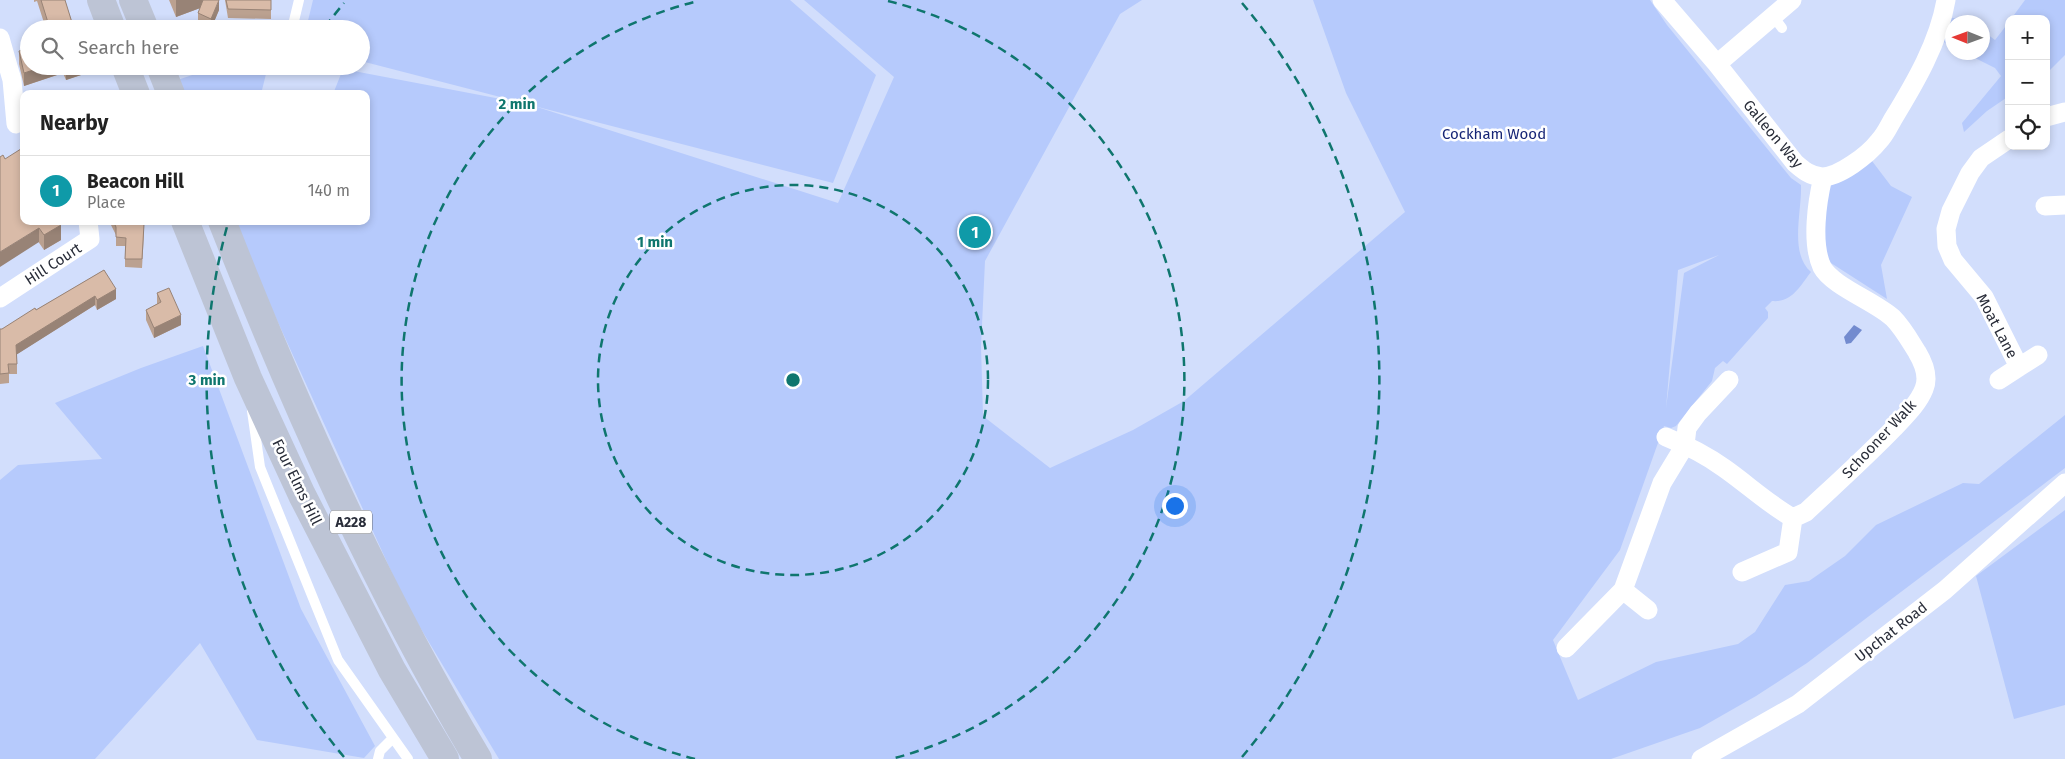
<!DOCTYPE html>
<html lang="en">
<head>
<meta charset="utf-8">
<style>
  body { margin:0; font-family:"Fira Sans",sans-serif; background:#f2f2f2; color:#222 }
  .controls { position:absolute; right:15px; top:15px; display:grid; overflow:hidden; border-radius:10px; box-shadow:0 2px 8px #0003 }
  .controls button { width:45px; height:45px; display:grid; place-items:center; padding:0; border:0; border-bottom:1px solid #e0e0e0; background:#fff; color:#222; font:25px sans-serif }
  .compass { position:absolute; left:1945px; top:15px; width:45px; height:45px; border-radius:50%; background:#fff; box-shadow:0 2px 8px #0003; rotate:271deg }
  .you { position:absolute; left:1174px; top:505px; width:18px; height:18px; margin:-12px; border:4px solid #fff; border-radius:50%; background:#1a73e8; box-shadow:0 0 0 8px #1a73e833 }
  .badge { display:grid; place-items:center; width:32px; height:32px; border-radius:50%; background:#d93025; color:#fff; font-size:16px; font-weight:700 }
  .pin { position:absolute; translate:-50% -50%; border:2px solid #fff; box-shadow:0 1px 5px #0006 }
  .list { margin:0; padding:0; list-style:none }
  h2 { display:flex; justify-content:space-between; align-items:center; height:65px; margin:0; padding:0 20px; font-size:21px }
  h2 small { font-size:16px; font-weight:400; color:#767676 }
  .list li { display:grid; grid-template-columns:32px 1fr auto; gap:15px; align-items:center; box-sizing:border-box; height:70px; padding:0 20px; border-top:1px solid #e0e0e0 }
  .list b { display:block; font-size:19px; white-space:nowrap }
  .list p { margin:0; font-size:16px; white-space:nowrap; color:#767676 }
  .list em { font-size:16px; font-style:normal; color:#767676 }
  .icon { flex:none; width:28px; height:28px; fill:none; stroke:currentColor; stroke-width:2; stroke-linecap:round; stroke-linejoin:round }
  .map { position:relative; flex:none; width:2065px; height:759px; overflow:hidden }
  .search { position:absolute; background:#fff; box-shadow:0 2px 8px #0003; left:20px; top:20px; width:350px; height:55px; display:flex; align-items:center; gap:12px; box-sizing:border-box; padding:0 18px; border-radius:28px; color:#767676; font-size:19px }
  .panel { position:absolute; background:#fff; box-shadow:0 2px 8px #0003; left:20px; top:90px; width:350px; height:135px; border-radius:10px }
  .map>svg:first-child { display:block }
  .green { fill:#b6cafc; fill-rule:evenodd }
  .water { fill:#738bcf }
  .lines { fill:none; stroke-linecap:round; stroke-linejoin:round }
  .service { stroke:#fff; stroke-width:10 }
  .minor { stroke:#fff; stroke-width:19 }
  .primary { stroke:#bdc4d5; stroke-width:28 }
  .wall { fill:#bba190 }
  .shaded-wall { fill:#988376 }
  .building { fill:#d9bba8; stroke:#988376 }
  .ring { fill:none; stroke:#0f766e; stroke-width:2.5; stroke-dasharray:9 6 }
  .labels { text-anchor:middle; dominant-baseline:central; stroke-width:5; stroke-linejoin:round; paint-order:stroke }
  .shield { fill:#fff; stroke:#696c74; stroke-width:1 }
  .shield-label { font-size:14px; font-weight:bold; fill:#292d39 }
  .park-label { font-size:15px; fill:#172676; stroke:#fff }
  .street-label { font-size:15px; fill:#292d39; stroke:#fff }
  .centre { fill:#0f766e; stroke:#fff; stroke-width:2.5 }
  .ring-label { font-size:15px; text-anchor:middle; font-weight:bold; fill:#0f766e; stroke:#fff; stroke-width:5; stroke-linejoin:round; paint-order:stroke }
</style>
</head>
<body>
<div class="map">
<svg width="2065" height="759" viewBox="0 0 2065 759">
  <rect width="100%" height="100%" fill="#d2defc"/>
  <path class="green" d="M313 0H790L876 75 833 183 534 106 838 203 894 77 804 0H1142L1120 14 985 261 981 346 983 416 1050 468 1133 430 1184 401 1405 212 1346 93 1313 0H1650L1667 25 1791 178 1801 185C1802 212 1789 253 1811 272 1800 286 1792 303 1772 301L1765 308 1768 312V318L1727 364 1723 361 1715 368 1712 381 1676 426 1671 428 1664 426 1620 550 1553 640 1578 700 1656 662 1738 644 1755 632 1785 585 1809 581 1845 556 1876 525 1963 483 1979 484 2065 415V468L1807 663 1756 696 1700 728 1611 759H499L406 604 232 221H366V94H333L343 69 527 104 361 61V29H306ZM1719 255 1684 273 1666 408 1678 270Z
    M2025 0H2065V55L2046 74V19H2011Z
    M1949 17 1972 22H1952V46L1939 40Z
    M2009 22V96L1987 111 1964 132 1962 123 2001 76 1995 68 1965 53 1982 52 1983 31 1995 40Z
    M218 66H268L261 94H174L169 83Z
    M1869 157 1891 186 1912 197 1881 265 1887 299 1831 263 1823 249 1825 189Z
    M203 346 301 609 375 746 364 758 257 740 200 643 95 759H0V480L18 465 102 459 55 403 141 368Z
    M2065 510V705L2014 719 1976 576Z"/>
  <path class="water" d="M1854 325 1862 330 1851 343 1846 344 1844 337Z"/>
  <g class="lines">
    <path class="service" d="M1773 16 1782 28
      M292 29 299 0
      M252 411 260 467 338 660 408 759
      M378 759 380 751 393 738"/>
    <path class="minor" d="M1662 0 1717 64 1795 163C1803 170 1810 176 1822 177 1839 177 1868 155 1879 141 1885 135 1889 126 1893 119 1915 83 1939 42 1946 0
      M0 38 12 80 16 124
      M1717 64 1792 0
      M2046 117 2065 112
      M2045 206 2065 205
      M0 298 90 239 88 221
      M2019 367 2038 355
      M1999 380 2019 367 1984 297 1953 260 1947 246 1946 229 1951 211 1970 173 1981 158 2009 139
      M1666 437C1686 445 1706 455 1724 468 1747 484 1768 504 1793 518L1806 512C1836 484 1866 457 1894 428 1905 416 1918 404 1924 389 1929 377 1923 362 1917 352 1910 341 1903 328 1893 318 1876 302 1832 286 1822 267 1811 243 1817 202 1823 177
      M1742 572 1788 552 1793 518
      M1623 590 1648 610
      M1566 648 1623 590 1662 483 1685 445 1687 428 1698 413 1729 380
      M1701 759 1798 704 1945 590 2065 483"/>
    <path class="primary" d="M101 0 112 29
      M133 0 145 29
      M125 66 136 94
      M160 66 171 94
      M185 221 248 378 302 495 392 670 445 759
      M222 221C295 406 376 588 478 759"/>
  </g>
  <path class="wall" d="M34 0H65L74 29H46L37 1 34 2Z
    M169 0H203V1L219 10 211 29 198 23V13L200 8 176 17Z
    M225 0H271V19L228 18Z
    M19 51 29 66H87V73L66 80 63 73 24 86 19 64Z
    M24 221H58L61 240 44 250Z
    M109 221H135L144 233 142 268 125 267V246H116V235Z
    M104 270 116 299 97 310 95 305 17 354V374H9V383L0 384V329H2L36 310Z
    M157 293 181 325 154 338 146 320V310L157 304Z"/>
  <path class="shaded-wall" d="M176 0H203V7L176 17Z
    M219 0V10L211 29V19Z
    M46 66H63V73L24 86V73Z
    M69 66H87V73L66 80V67Z
    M61 225V240L44 250V235Z
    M39 228V242L0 267V252Z
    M116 289V299L97 310V300Z
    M95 296V305L16 355V345Z
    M181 315V325L154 338V328Z"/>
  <path class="building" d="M41 0H65L74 29H50Z
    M203 0H219L211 19 198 13Z
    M226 0H271V10L228 9Z
    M29 48V66H46L24 73 19 51Z
    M24 147V221H58L61 225 44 235 39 228 0 252V157L3 155 5 159Z
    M113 221H135L136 224H144L142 259H125L126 238 116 237V227Z
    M104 270 116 289 97 300 95 296 16 345 17 364H8L9 373 0 374V329H2L35 308 36 310Z
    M169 288 181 315 154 328 146 310 161 302 157 293Z"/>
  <g class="ring">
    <circle cx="793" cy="380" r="195"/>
    <path d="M695 759A391 391 0 0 1 698 1M888 1A391 391 0 0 1 891 759"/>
    <path d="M344 757A586 586 0 0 1 228 223M325 27A586 586 0 0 1 344 3M1242 3A586 586 0 0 1 1242 757"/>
  </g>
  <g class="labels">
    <rect class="shield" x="330" y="510.5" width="42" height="23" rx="4"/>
    <g class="shield-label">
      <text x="351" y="522">A228</text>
    </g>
    <g class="park-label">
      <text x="1494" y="134">Cockham Wood</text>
    </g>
    <g class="street-label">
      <text transform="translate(1773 134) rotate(50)">Galleon Way</text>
      <text transform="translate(53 264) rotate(-33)">Hill Court</text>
      <text transform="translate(1997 326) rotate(62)">Moat Lane</text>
      <text transform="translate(1879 439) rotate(-47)">Schooner Walk</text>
      <text transform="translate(297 482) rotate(64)">Four Elms Hill</text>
      <text transform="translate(1891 632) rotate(-38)">Upchat Road</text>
    </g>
  </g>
  <circle cx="793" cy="380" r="8" class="centre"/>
  <g class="ring-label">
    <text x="517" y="109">2 min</text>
    <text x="655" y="247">1 min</text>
    <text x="207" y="385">3 min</text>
  </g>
</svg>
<div class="controls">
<button>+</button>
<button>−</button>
<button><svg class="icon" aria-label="locate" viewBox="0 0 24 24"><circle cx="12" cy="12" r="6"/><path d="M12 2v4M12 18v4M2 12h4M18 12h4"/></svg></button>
</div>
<svg class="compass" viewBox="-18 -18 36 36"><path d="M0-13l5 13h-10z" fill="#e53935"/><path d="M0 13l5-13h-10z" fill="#767676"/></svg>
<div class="you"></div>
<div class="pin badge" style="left:975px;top:232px;background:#0f9aa8">1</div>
<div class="search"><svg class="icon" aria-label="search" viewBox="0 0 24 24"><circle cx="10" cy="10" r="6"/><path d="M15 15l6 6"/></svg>Search here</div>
<section class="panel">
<h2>Nearby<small></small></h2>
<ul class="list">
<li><span class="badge" style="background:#0f9aa8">1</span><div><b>Beacon Hill</b><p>Place</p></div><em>140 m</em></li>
</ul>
</section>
</div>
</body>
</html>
